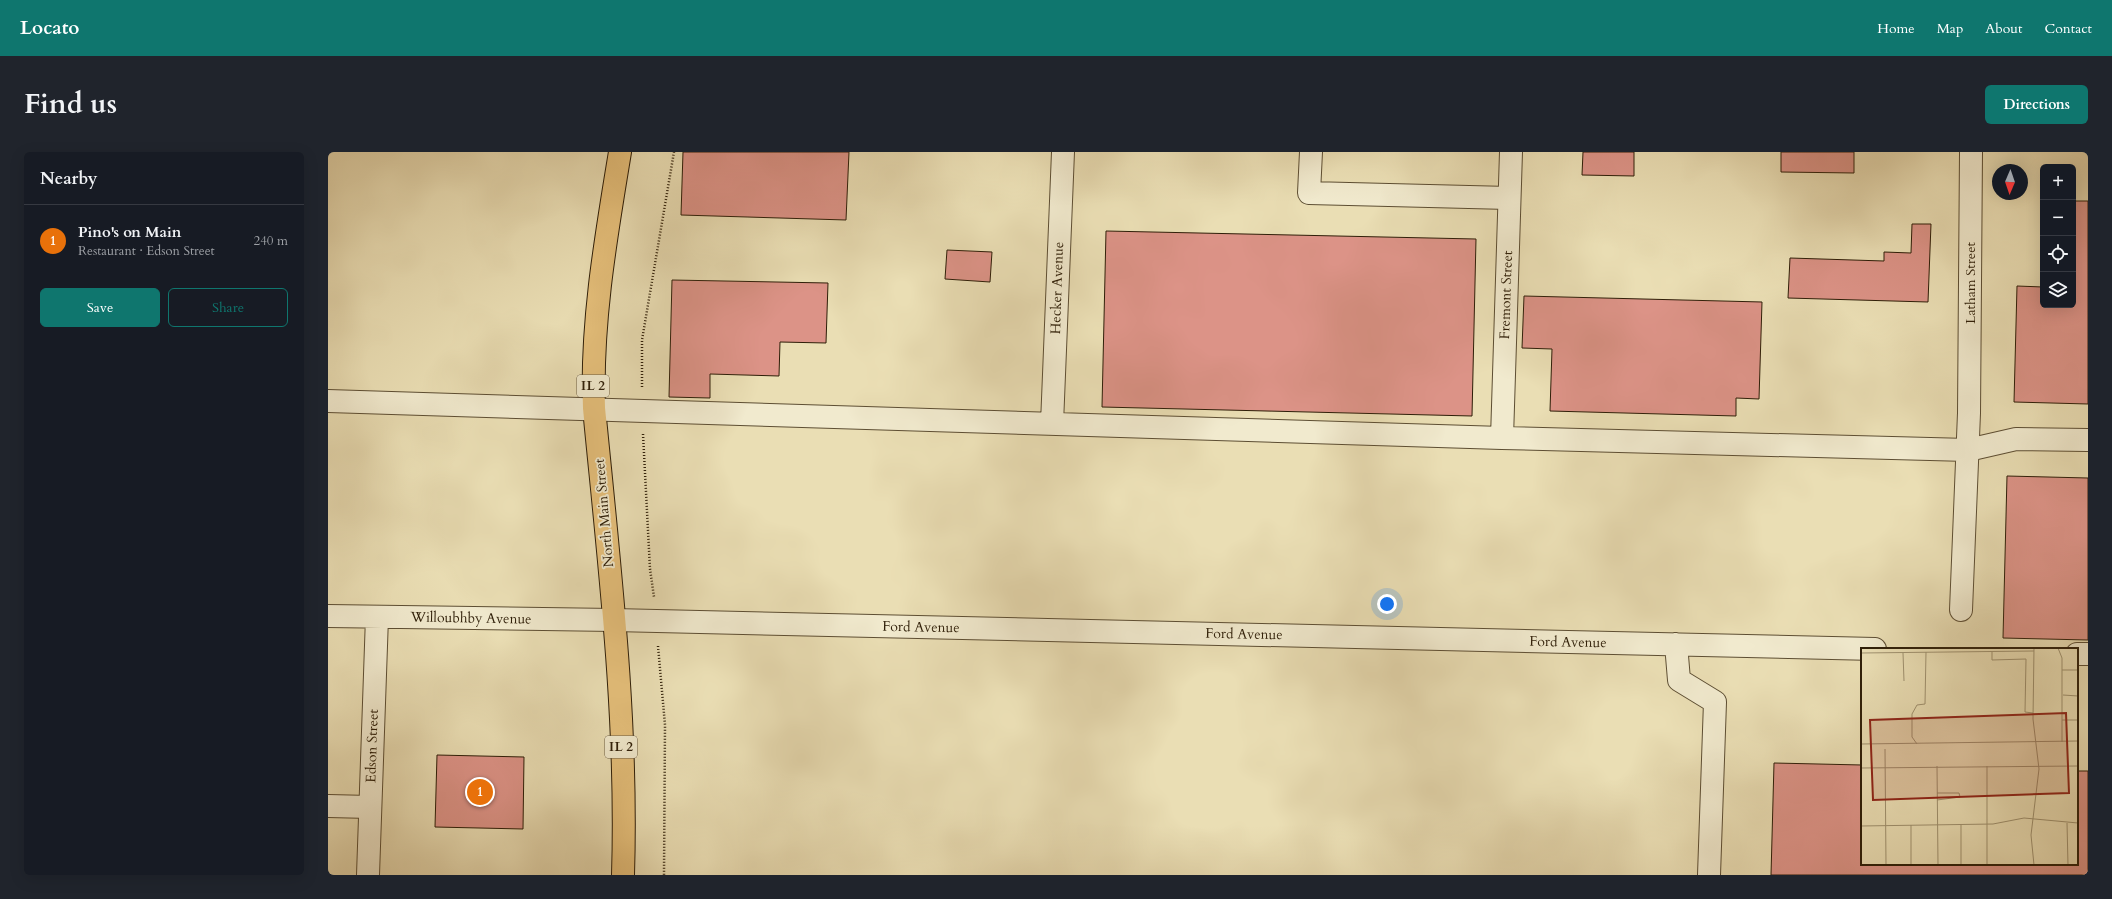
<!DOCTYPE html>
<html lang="en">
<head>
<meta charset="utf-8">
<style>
  body { margin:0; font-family:Cardo,serif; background:#20242c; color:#f1f3f6 }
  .controls { position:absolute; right:12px; top:12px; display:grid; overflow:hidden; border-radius:6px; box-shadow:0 4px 16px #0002 }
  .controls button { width:36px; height:36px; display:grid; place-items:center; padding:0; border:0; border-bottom:1px solid #363941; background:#171b24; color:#f1f3f6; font:20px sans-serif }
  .compass { position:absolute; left:1664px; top:12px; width:36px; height:36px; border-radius:50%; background:#171b24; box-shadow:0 4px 16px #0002; rotate:182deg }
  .you { position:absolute; left:1059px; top:452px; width:14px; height:14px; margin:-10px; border:3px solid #fff; border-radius:50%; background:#1a73e8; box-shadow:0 0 0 6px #1a73e833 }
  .badge { display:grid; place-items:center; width:26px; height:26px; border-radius:50%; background:#0f766e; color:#fff; font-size:13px; font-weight:700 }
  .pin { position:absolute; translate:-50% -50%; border:2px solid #fff; box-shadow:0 1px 4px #0006 }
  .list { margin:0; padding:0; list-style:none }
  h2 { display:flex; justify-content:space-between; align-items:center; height:52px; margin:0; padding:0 16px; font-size:17px }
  h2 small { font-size:13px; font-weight:400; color:#9ea1a6 }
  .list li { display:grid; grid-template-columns:26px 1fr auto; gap:12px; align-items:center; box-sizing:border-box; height:72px; padding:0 16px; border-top:1px solid #363941 }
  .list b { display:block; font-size:15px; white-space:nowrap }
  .list p { margin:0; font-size:13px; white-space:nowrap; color:#9ea1a6 }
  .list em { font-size:13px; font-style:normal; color:#9ea1a6 }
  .actions { display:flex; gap:8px; padding:12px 16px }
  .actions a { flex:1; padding:9px 0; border:1px solid #0f766e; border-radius:6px; text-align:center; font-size:14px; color:#0f766e }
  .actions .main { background:#0f766e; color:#fff }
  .icon { flex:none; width:22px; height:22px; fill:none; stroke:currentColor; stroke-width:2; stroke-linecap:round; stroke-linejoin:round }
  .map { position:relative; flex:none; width:1760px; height:723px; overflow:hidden; border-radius:6px }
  header { display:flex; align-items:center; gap:24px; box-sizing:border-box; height:56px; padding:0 20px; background:#0f766e; color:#fff }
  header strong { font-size:19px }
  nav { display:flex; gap:22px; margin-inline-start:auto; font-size:14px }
  .intro { display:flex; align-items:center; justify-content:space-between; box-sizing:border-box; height:96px; padding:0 24px }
  h1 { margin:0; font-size:28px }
  .button { padding:10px 18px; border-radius:6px; background:#0f766e; color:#fff; font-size:14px; font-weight:700 }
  main { display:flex; gap:24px; padding:0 24px }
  aside { flex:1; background:#171b24; border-radius:6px; box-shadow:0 4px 16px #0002 }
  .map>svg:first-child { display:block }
  .building { fill:#dc9387; stroke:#2e1e08 }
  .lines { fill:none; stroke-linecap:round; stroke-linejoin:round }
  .minor-casing { stroke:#5d4e33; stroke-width:24 }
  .major-casing { stroke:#2e1e08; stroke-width:24 }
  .path { stroke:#2e1e08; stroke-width:2.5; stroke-dasharray:1 2; stroke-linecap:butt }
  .minor { stroke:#f1eace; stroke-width:22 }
  .major { stroke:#e5bf7a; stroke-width:22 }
  .labels { text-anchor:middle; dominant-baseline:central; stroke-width:3.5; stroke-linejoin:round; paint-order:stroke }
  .shield { fill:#f1eace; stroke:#685b43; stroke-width:1 }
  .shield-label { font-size:13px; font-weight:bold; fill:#2e1e08 }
  .street-label { font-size:14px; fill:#2e1e08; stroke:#f1eace }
  .inset-road { fill:none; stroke:#9f916f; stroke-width:1 }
  .view { fill:#8f2418; fill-opacity:0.15; stroke:#8f2418; stroke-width:2 }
  .inset-edge { fill:none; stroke:#2e1e08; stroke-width:2 }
</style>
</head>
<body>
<header>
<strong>Locato</strong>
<nav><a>Home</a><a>Map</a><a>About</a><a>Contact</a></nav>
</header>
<div class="intro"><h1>Find us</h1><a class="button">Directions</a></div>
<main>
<aside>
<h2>Nearby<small></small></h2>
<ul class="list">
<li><span class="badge" style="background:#e8710a">1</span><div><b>Pino's on Main</b><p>Restaurant · Edson Street</p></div><em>240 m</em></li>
</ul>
<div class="actions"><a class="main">Save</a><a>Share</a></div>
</aside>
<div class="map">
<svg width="1760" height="723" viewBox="0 0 1760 723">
  <rect width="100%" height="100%" fill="#eadeb4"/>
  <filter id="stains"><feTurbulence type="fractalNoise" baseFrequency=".005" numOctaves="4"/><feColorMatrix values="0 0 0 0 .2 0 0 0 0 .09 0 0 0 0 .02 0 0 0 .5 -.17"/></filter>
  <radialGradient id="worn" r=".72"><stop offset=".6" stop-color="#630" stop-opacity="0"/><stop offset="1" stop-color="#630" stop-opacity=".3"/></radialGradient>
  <path class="building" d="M355 0H521L518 68 353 63Z
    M1255 0H1306V24L1254 23Z
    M1453 0H1526V21L1453 20Z
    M1745 49H1760V252L1686 250 1689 134 1715 135V153H1745Z
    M1584 72H1603L1600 150 1460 146 1462 106 1556 109V100L1583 101Z
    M778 79 1148 87 1144 264 774 255Z
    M619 98 664 100 662 130 617 127Z
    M344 128 500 131 498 191 452 190 451 224 382 222V246L341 245Z
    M1196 144 1434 150 1431 247 1408 246V264L1222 259 1224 197 1194 196Z
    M1679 324 1760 326V488L1675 486Z
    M109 603 196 605 195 677 107 675Z
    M1446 611 1534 613V712H1749V619H1760V723H1443Z"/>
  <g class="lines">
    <defs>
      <path id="minor" d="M983 0 981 41 1181 46
        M0 249 1174 286 1640 298 1688 287 1760 288
        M724 272 735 0
        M1174 286 1183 0
        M1633 458 1641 261 1643 0
        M0 464 286 468 1547 497
        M1348 492 1351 528 1387 550 1381 723
        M1749 502H1760
        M0 654 42 655
        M40 723 49 465"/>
      <path id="major" d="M292 0C278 85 263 170 266 256 281 411 300 567 295 723"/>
    </defs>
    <use href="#minor" class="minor-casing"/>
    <use href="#major" class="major-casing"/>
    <path class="path" d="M314 235V188L346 0
      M315 282 322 417 326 445
      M330 494 337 573 336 723"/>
    <use href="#minor" class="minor"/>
    <use href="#major" class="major"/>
  </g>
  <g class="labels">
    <g class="shield">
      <rect x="249" y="223" width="32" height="22" rx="3"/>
      <rect x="277" y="584" width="32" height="22" rx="3"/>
    </g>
    <g class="shield-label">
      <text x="265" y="234">IL 2</text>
      <text x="293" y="595">IL 2</text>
    </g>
    <g class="street-label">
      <text transform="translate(1642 131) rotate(-90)">Latham Street</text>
      <text transform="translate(729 136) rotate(-88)">Hecker Avenue</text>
      <text transform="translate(1178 143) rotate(-88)">Fremont Street</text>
      <text transform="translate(276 361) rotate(-95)">North Main Street</text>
      <text transform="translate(143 466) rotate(1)">Willoubhby Avenue</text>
      <text transform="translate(593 475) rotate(1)">Ford Avenue</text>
      <text transform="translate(916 482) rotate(1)">Ford Avenue</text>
      <text transform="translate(1240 490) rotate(1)">Ford Avenue</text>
      <text transform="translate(44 594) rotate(-88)">Edson Street</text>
    </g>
  </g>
  <g transform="translate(1533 496)">
    <rect width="217" height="217" fill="#eadeb4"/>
    <path class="inset-road" d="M197 0 201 10V94M131 4V12L165 11 164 64 172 65M0 5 173 3M42 5 43 33M201 22H217M202 47 217 48M201 72H217M0 96 217 93M56 96 51 89V66L56 57 64 56 65 4M24 101 25 217M76 118 77 217M0 120 217 118M76 152 99 149 98 145H76M206 175 207 217M50 177V217M100 177V217M0 178 132 176 163 170 217 175M126 217V118M173 217 170 187 178 121 172 71 173 0"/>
    <path class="view" d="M205 65 208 145 12 152 9 72Z"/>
    <rect width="217" height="217" class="inset-edge"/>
  </g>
  <rect width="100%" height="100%" filter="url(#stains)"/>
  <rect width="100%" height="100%" fill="url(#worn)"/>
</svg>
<div class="controls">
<button>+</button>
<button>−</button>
<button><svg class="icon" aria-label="locate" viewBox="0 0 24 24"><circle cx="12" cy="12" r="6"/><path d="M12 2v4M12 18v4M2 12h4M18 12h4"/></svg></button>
<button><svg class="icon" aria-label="layers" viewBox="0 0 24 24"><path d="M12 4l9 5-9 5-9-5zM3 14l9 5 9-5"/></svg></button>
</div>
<svg class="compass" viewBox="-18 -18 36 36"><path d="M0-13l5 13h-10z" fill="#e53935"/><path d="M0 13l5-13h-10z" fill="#9ea1a6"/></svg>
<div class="you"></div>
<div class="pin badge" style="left:152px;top:640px;background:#e8710a">1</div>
</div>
</main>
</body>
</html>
